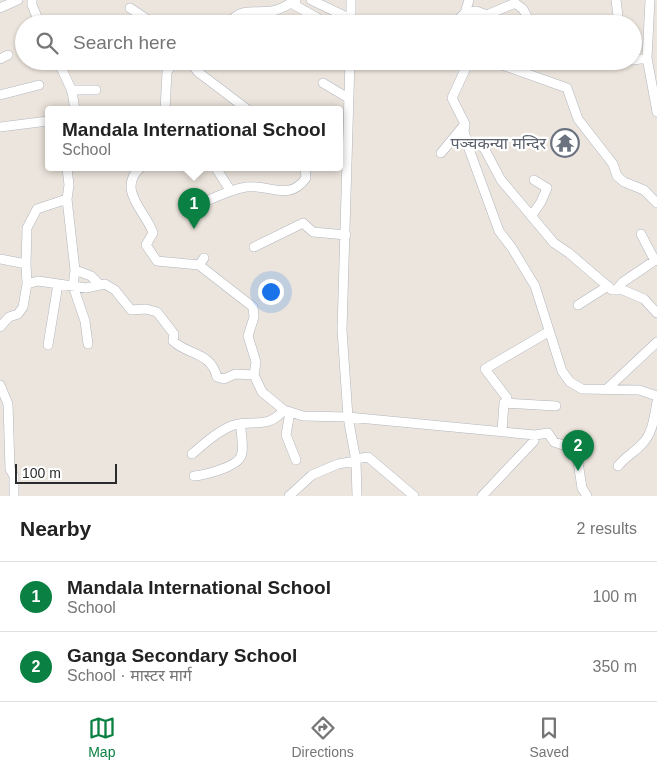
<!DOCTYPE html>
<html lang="en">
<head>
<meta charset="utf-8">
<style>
  body { margin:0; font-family:Helvetica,"Noto Sans Devanagari",sans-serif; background:#f6f6f6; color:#222 }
  .scale { position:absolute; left:15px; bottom:12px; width:102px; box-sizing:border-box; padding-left:5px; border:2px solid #2b2b2b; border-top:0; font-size:14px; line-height:18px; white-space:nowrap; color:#2b2b2b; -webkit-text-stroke:4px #fff; paint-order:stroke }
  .you { position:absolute; left:270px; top:291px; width:18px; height:18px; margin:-12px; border:4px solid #fff; border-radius:50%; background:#1a73e8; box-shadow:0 0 0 8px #1a73e833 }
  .badge { display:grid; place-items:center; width:32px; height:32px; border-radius:50%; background:#0b8043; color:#fff; font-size:16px; font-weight:700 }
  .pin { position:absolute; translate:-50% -41px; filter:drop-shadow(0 1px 2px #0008) }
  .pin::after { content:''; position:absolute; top:26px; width:18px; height:15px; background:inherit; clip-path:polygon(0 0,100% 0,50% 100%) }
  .popup { position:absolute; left:45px; top:106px; width:298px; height:65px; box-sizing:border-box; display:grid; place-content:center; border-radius:5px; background:#fff; filter:drop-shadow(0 1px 4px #0005); font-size:16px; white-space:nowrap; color:#767676 }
  .popup b { font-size:19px; color:#222 }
  .popup::after { content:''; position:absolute; left:50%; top:100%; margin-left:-10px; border:10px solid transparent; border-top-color:#fff }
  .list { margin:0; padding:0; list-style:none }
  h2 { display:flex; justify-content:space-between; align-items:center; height:65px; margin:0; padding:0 20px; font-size:21px }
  h2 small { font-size:16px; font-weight:400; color:#767676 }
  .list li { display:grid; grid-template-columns:32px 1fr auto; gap:15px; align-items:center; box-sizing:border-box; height:70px; padding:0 20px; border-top:1px solid #e0e0e0 }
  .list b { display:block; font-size:19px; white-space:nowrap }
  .list p { margin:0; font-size:16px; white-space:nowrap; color:#767676 }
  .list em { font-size:16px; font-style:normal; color:#767676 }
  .icon { flex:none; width:28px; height:28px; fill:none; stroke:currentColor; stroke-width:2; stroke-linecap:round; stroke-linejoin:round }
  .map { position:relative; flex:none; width:657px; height:496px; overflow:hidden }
  .search { position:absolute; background:#fff; box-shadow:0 1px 4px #0004; left:15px; right:15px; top:15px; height:55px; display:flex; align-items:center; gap:12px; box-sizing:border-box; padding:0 18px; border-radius:28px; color:#767676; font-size:19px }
  .sheet { height:205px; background:#fff }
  nav { display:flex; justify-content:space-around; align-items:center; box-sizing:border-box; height:70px; border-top:1px solid #e0e0e0; background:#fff; font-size:14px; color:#767676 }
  nav a { display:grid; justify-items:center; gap:2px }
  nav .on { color:#0b8043 }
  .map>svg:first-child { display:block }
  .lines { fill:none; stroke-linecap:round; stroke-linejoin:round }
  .minor-casing { stroke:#b1b5be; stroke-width:10 }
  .minor { stroke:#fff; stroke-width:9 }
  .labels { text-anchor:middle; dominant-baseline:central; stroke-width:4.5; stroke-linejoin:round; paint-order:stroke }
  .worship-label { font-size:16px; fill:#5b616d; stroke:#fff; text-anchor:end }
</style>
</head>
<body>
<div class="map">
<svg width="657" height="496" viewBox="0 0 657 496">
  <rect width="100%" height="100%" fill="#ece5dd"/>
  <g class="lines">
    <defs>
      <path id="minor" d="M32 0V5L40 24
        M311 0 351 19 376 24
        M351 0V24
        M616 0 619 24
        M650 0 647 58 657 112
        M291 3 328 24
        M0 8 18 0
        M130 8 154 24
        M271 11 273 24
        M465 13 476 11 487 15 515 3 523 9 531 24
        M227 24C245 6 249 14 271 11 279 11 289 4 296 0
        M453 24 465 13 469 0
        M0 59 8 55
        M633 60 647 58
        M58 61 72 91 75 110
        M189 61 198 72 248 110
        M263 61 267 64 272 61
        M350 61 342 330 348 417 356 461 357 496
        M469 61 452 98 465 124 464 131 469 149 499 231 512 248 535 286 562 371 570 382 582 389 639 390 657 396
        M491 61 567 88 578 119 613 164 617 176 624 182 644 190 657 203
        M622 61H628
        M323 83 348 98
        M71 90H96
        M0 95 39 85
        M165 110 167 72 174 61
        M0 127 48 121
        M469 149 477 144 484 148 501 180 554 243 569 253 612 290H623L644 299 657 313
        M441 153 465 124
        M140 168C116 190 147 213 153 233L146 245 157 261 199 265 204 258
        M216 168 230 190
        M67 199 75 270 91 276 99 284
        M195 206C212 199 228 190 246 187 270 184 289 202 306 178L305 168
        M532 215 541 202 547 188 534 180
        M641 234 655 261
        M254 247 303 223 313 232 346 235
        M0 259 26 264 27 284
        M26 264 27 228 37 209 67 199 69 185 67 168
        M199 265 253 307 254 317 248 336 256 362 254 375 262 392 284 410
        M75 270 73 286 85 321 88 344
        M616 290 623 282 657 259
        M578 305 608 286
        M0 327 9 317 18 314 23 307 27 284 38 281 86 288 105 284 115 290 131 310 146 309 157 312 174 334 173 341C189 356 210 351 217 377L224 379 235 374 254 375
        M48 345 58 284
        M0 385 8 404 10 469 14 476V496
        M608 388 657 342
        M507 401V398L485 369 548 332
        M290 412 286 435 296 460
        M502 431 504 403 556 406
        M192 454C204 444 219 430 234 425 254 419 267 430 284 410L303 416 348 417 535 435 548 433 554 442 569 447 578 462 582 488 587 496
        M355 459 368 457 414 496
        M618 466C625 457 635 452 642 444 653 433 654 417 657 402
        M194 476C205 475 237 467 241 456 245 448 240 433 241 424
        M289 496 312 475 338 464 356 461
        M482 496 534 441 535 435"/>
    </defs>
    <use href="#minor" class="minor-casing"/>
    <use href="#minor" class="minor"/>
  </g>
  <defs>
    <symbol id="temple-ring" viewBox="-11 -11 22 22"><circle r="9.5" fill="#fff" stroke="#6b7280" stroke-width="1.5"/><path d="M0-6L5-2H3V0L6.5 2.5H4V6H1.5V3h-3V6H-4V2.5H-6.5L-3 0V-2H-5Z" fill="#6b7280"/></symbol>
  </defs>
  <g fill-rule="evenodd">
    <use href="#temple-ring" x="549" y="127" width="32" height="32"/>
  </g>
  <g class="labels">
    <g class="worship-label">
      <text x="546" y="143">पञ्चकन्या मन्दिर</text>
    </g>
  </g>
</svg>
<div class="scale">100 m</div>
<div class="you"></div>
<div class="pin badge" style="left:194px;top:229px">1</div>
<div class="popup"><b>Mandala International School</b>School</div>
<div class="pin badge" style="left:578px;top:471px">2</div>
<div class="search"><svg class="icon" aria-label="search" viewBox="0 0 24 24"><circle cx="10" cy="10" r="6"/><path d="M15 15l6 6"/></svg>Search here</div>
</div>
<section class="sheet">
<h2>Nearby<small>2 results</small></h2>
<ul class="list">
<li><span class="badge">1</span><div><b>Mandala International School</b><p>School</p></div><em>100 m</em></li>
<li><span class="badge">2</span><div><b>Ganga Secondary School</b><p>School · मास्टर मार्ग</p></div><em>350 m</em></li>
</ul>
</section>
<nav>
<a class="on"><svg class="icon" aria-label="map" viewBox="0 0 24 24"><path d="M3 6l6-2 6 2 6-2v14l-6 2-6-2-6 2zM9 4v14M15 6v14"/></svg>Map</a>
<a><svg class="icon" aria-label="directions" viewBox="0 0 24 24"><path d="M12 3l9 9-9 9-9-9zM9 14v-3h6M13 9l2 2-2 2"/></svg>Directions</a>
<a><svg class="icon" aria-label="saved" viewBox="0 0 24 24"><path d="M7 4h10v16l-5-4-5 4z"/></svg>Saved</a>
</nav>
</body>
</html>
